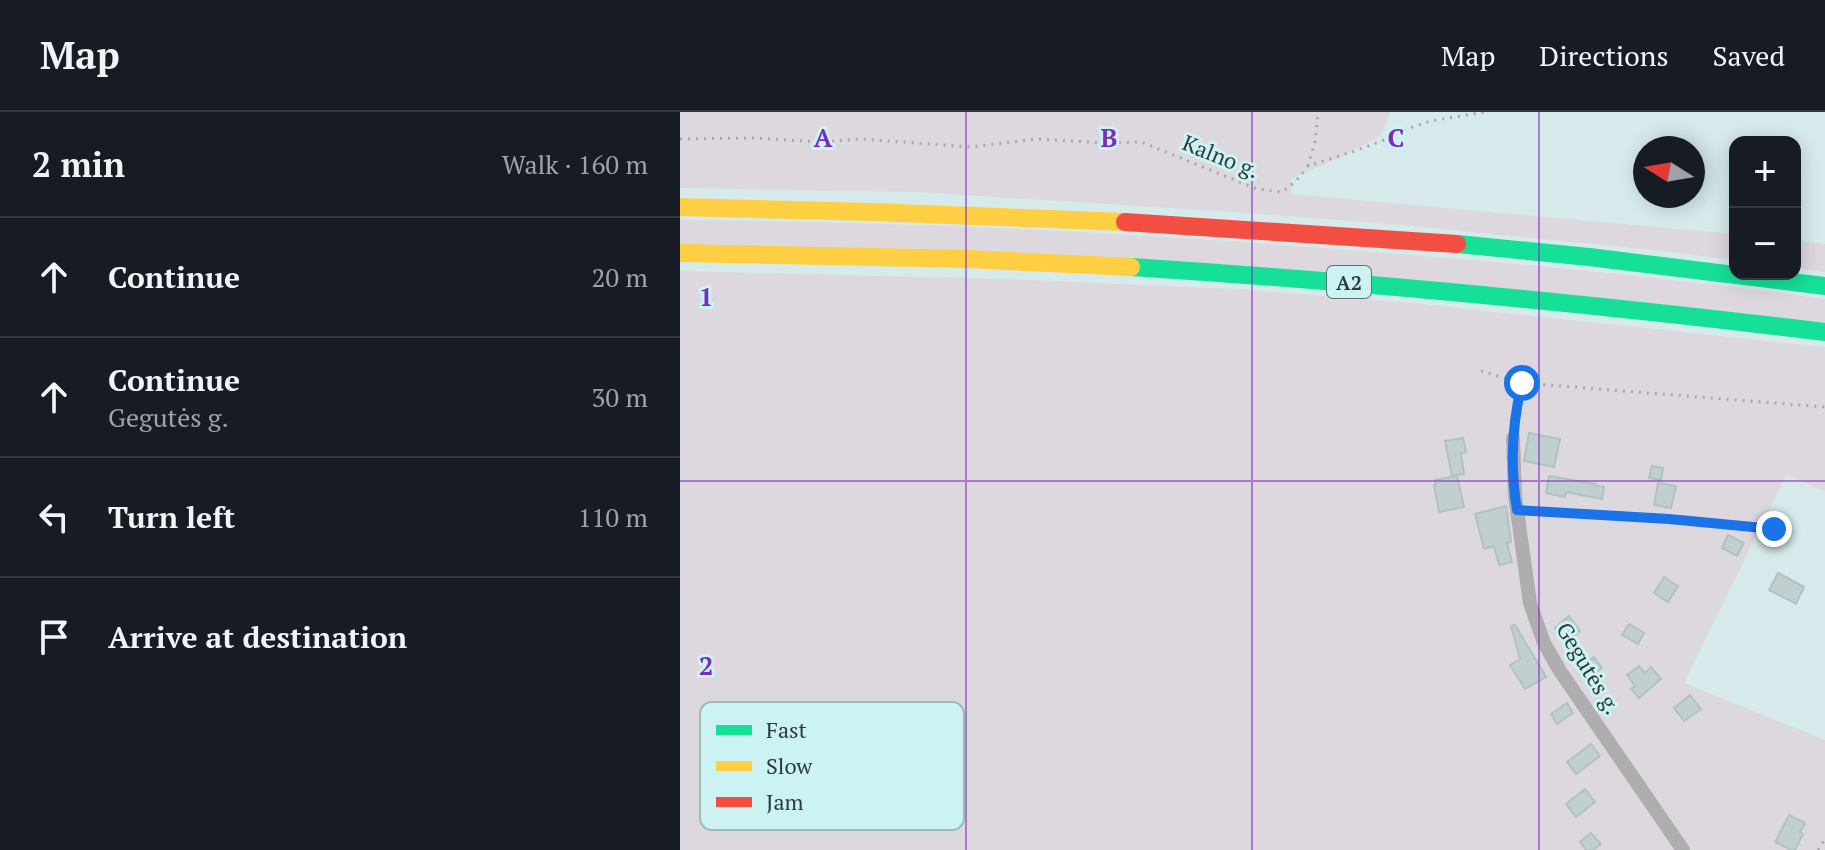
<!DOCTYPE html>
<html lang="en">
<head>
<meta charset="utf-8">
<style>
  body { margin:0; font-family:"PT Serif",serif; background:#242831; color:#f1f3f6 }
  .controls { position:absolute; right:24px; top:24px; display:grid; overflow:hidden; border-radius:16px; box-shadow:0 4px 20px #0003 }
  .controls button { width:72px; height:72px; display:grid; place-items:center; padding:0; border:0; border-bottom:2px solid #363941; background:#171b24; color:#f1f3f6; font:40px sans-serif }
  .compass { position:absolute; left:953px; top:24px; width:72px; height:72px; border-radius:50%; background:#171b24; box-shadow:0 4px 20px #0003; rotate:281deg }
  .stop { position:absolute; width:24px; height:24px; margin:-18px; border:6px solid #1a73e8; border-radius:50%; background:#fff }
  .stop.end { background:#1a73e8; border-color:#fff; box-shadow:0 2px 8px #0008 }
  .list { margin:0; padding:0; list-style:none }
  h2 { display:flex; justify-content:space-between; align-items:center; height:104px; margin:0; padding:0 32px; font-size:34px }
  h2 small { font-size:26px; font-weight:400; color:#9ea1a6 }
  .list li { display:grid; grid-template-columns:52px 1fr auto; gap:24px; align-items:center; box-sizing:border-box; height:120px; padding:0 32px; border-top:2px solid #363941 }
  .list b { display:block; font-size:30px; white-space:nowrap }
  .list p { margin:0; font-size:26px; white-space:nowrap; color:#9ea1a6 }
  .list em { font-size:26px; font-style:normal; color:#9ea1a6 }
  .icon { flex:none; width:44px; height:44px; fill:none; stroke:currentColor; stroke-width:2; stroke-linecap:round; stroke-linejoin:round }
  .map { position:relative; flex:none; width:1145px; height:738px; overflow:hidden }
  header { display:flex; align-items:center; gap:48px; box-sizing:border-box; height:112px; padding:0 40px; background:#171b24; border-bottom:2px solid #363941 }
  header strong { font-size:38px }
  nav { display:flex; gap:44px; margin-inline-start:auto; font-size:28px }
  main { display:flex }
  aside { flex:1; background:#171b24 }
  .map>svg:first-child { display:block }
  .green { fill:#ddd8de }
  .building { fill:#c0d0d1; stroke:#b2c2c2; stroke-width:2 }
  .lines { fill:none; stroke-linecap:round; stroke-linejoin:round }
  .path { stroke:#a6a9ab; stroke-width:3; stroke-dasharray:2 6; stroke-linecap:butt }
  .street { stroke:#b0adb0; stroke-width:14 }
  .fast { stroke:#16e098; stroke-width:18 }
  .slow { stroke:#ffcf43; stroke-width:18 }
  .jam { stroke:#f24e42; stroke-width:18 }
  .route { stroke:#1a73e8; stroke-width:10 }
  .grid { fill:none; stroke:#7b2cbf; stroke-width:2; stroke-opacity:0.55 }
  .labels { text-anchor:middle; dominant-baseline:central; stroke-width:6; stroke-linejoin:round; paint-order:stroke }
  .shield { fill:#cdf2f4; stroke:#5d7373; stroke-width:2 }
  .shield-label { font-size:20px; font-weight:bold; fill:#2d3c3c }
  .street-label { font-size:22px; fill:#2d3c3c; stroke:#cdf2f4 }
  .key { fill:#cdf2f4; stroke:#9dbbbd; stroke-width:2 }
  .key-label { font-size:22px; fill:#2d3c3c }
  .grid-label { font-size:26px; text-anchor:middle; font-weight:bold; fill:#7b2cbf; stroke:#cdf2f4; stroke-width:6; stroke-linejoin:round; paint-order:stroke }
</style>
</head>
<body>
<header>
<strong>Map</strong>
<nav><a>Map</a><a>Directions</a><a>Saved</a></nav>
</header>
<main>
<aside>
<h2>2 min<small>Walk · 160 m</small></h2>
<ul class="list">
<li><svg class="icon" aria-label="ahead" viewBox="0 0 24 24"><path d="M12 20V5M6 11l6-6 6 6"/></svg><div><b>Continue</b></div><em>20 m</em></li>
<li><svg class="icon" aria-label="ahead" viewBox="0 0 24 24"><path d="M12 20V5M6 11l6-6 6 6"/></svg><div><b>Continue</b><p>Gegutės g.</p></div><em>30 m</em></li>
<li><svg class="icon" aria-label="left" viewBox="0 0 24 24"><path d="M17 20v-9H6M10 6l-5 5 5 5"/></svg><div><b>Turn left</b></div><em>110 m</em></li>
<li><svg class="icon" aria-label="arrive" viewBox="0 0 24 24"><path d="M6 21V4h12l-3 4 3 4H6"/></svg><div><b>Arrive at destination</b></div></li>
</ul>
</aside>
<div class="map">
<svg width="1145" height="738" viewBox="0 0 1145 738">
  <rect width="100%" height="100%" fill="#d6eaeb"/>
  <path class="green" d="M0 0H710L701 24 661 45 611 67 612 82 1055 122V148L982 139 722 113 568 101 235 80 0 76Z
    M0 108C244 110 487 122 730 143 869 154 1007 168 1145 187V211L0 132Z
    M1115 128 1145 132V160L1115 156Z
    M0 159 326 167 558 177 732 191 1145 235V379L1106 363 1004 571 1145 628V738H0Z"/>
  <path class="building" d="M849 321 880 327 874 355 844 349Z
    M783 326 786 340 781 341 784 362 772 364 765 329Z
    M972 354 983 356 981 368 969 366Z
    M777 364 784 395 759 400 754 373H756L755 368Z
    M869 364 915 372 914 373 924 375 922 387 886 380 885 385 866 381Z
    M978 371 996 374 991 396 974 393Z
    M826 394 831 430 827 431 832 450 819 453 814 434 804 437 795 402Z
    M1048 423 1064 431 1057 444 1042 436Z
    M1098 461 1124 475 1116 492 1089 478Z
    M984 465 998 474 988 490 974 481Z
    M889 504 900 519 886 530 875 516Z
    M949 512 964 521 958 532 942 523Z
    M835 513 866 565 845 577 830 553 840 547 831 514Z
    M914 545 922 556 907 567 899 557Z
    M959 554 965 561 971 555 981 567 959 586 951 577 955 574 947 563Z
    M1010 583 1021 597 1004 609 994 596Z
    M887 591 893 601 877 612 871 602Z
    M911 632 920 644 896 662 887 650Z
    M905 677 915 690 896 705 886 692Z
    M1109 703 1125 711 1120 720 1123 722 1115 738H1111L1095 730Z
    M911 721 921 732 913 738H906L900 730Z"/>
  <g class="lines">
    <path class="path" d="M0 27 74 26 141 30 181 27 291 35 357 27 424 31 461 30 577 77 602 80 615 70 628 54 675 39 704 28 726 17 751 9 804 0
      M628 54 635 30 638 0
      M801 259 842 271 1145 295
      M834 314 835 298 842 271
      M851 399 989 407 1094 417
      M1138 738 1145 727"/>
    <path class="street" d="M833 326 835 384 850 491 864 531 880 559 1003 738"/>
    <path class="fast" d="M777 132 909 145 1145 174
      M451 155C683 170 914 192 1145 220"/>
    <path class="slow" d="M0 95 192 100 445 110
      M0 141 287 147 451 155"/>
    <path class="jam" d="M445 110 777 132"/>
  </g>
  <g class="lines">
    <path class="route" d="M842 271C832 312 830 356 837 398L989 407 1094 417"/>
  </g>
  <path class="grid" d="M286 0V738M572 0V738M859 0V738M0 369H1145"/>
  <g class="labels">
    <rect class="shield" x="647" y="154" width="44" height="32" rx="6"/>
    <g class="shield-label">
      <text x="669" y="170">A2</text>
    </g>
    <g class="street-label">
      <text transform="translate(541 44) rotate(22)">Kalno g.</text>
      <text transform="translate(909 556) rotate(59)">Gegutės g.</text>
    </g>
  </g>
  <rect x="20" y="590" width="264" height="128" rx="12" class="key"/>
  <rect x="36" y="613" width="36" height="10" fill="#16e098"/>
  <rect x="36" y="649" width="36" height="10" fill="#ffcf43"/>
  <rect x="36" y="685" width="36" height="10" fill="#f24e42"/>
  <g class="key-label">
    <text x="86" y="626">Fast</text>
    <text x="86" y="662">Slow</text>
    <text x="86" y="698">Jam</text>
  </g>
  <g class="grid-label">
    <text x="143" y="35">A</text>
    <text x="429" y="35">B</text>
    <text x="716" y="35">C</text>
    <text x="26" y="194">1</text>
    <text x="26" y="563">2</text>
  </g>
</svg>
<div class="controls">
<button>+</button>
<button>−</button>
</div>
<svg class="compass" viewBox="-18 -18 36 36"><path d="M0-13l5 13h-10z" fill="#e53935"/><path d="M0 13l5-13h-10z" fill="#9ea1a6"/></svg>
<div class="stop" style="left:842px;top:271px"></div>
<div class="stop end" style="left:1094px;top:417px"></div>
</div>
</main>
</body>
</html>
